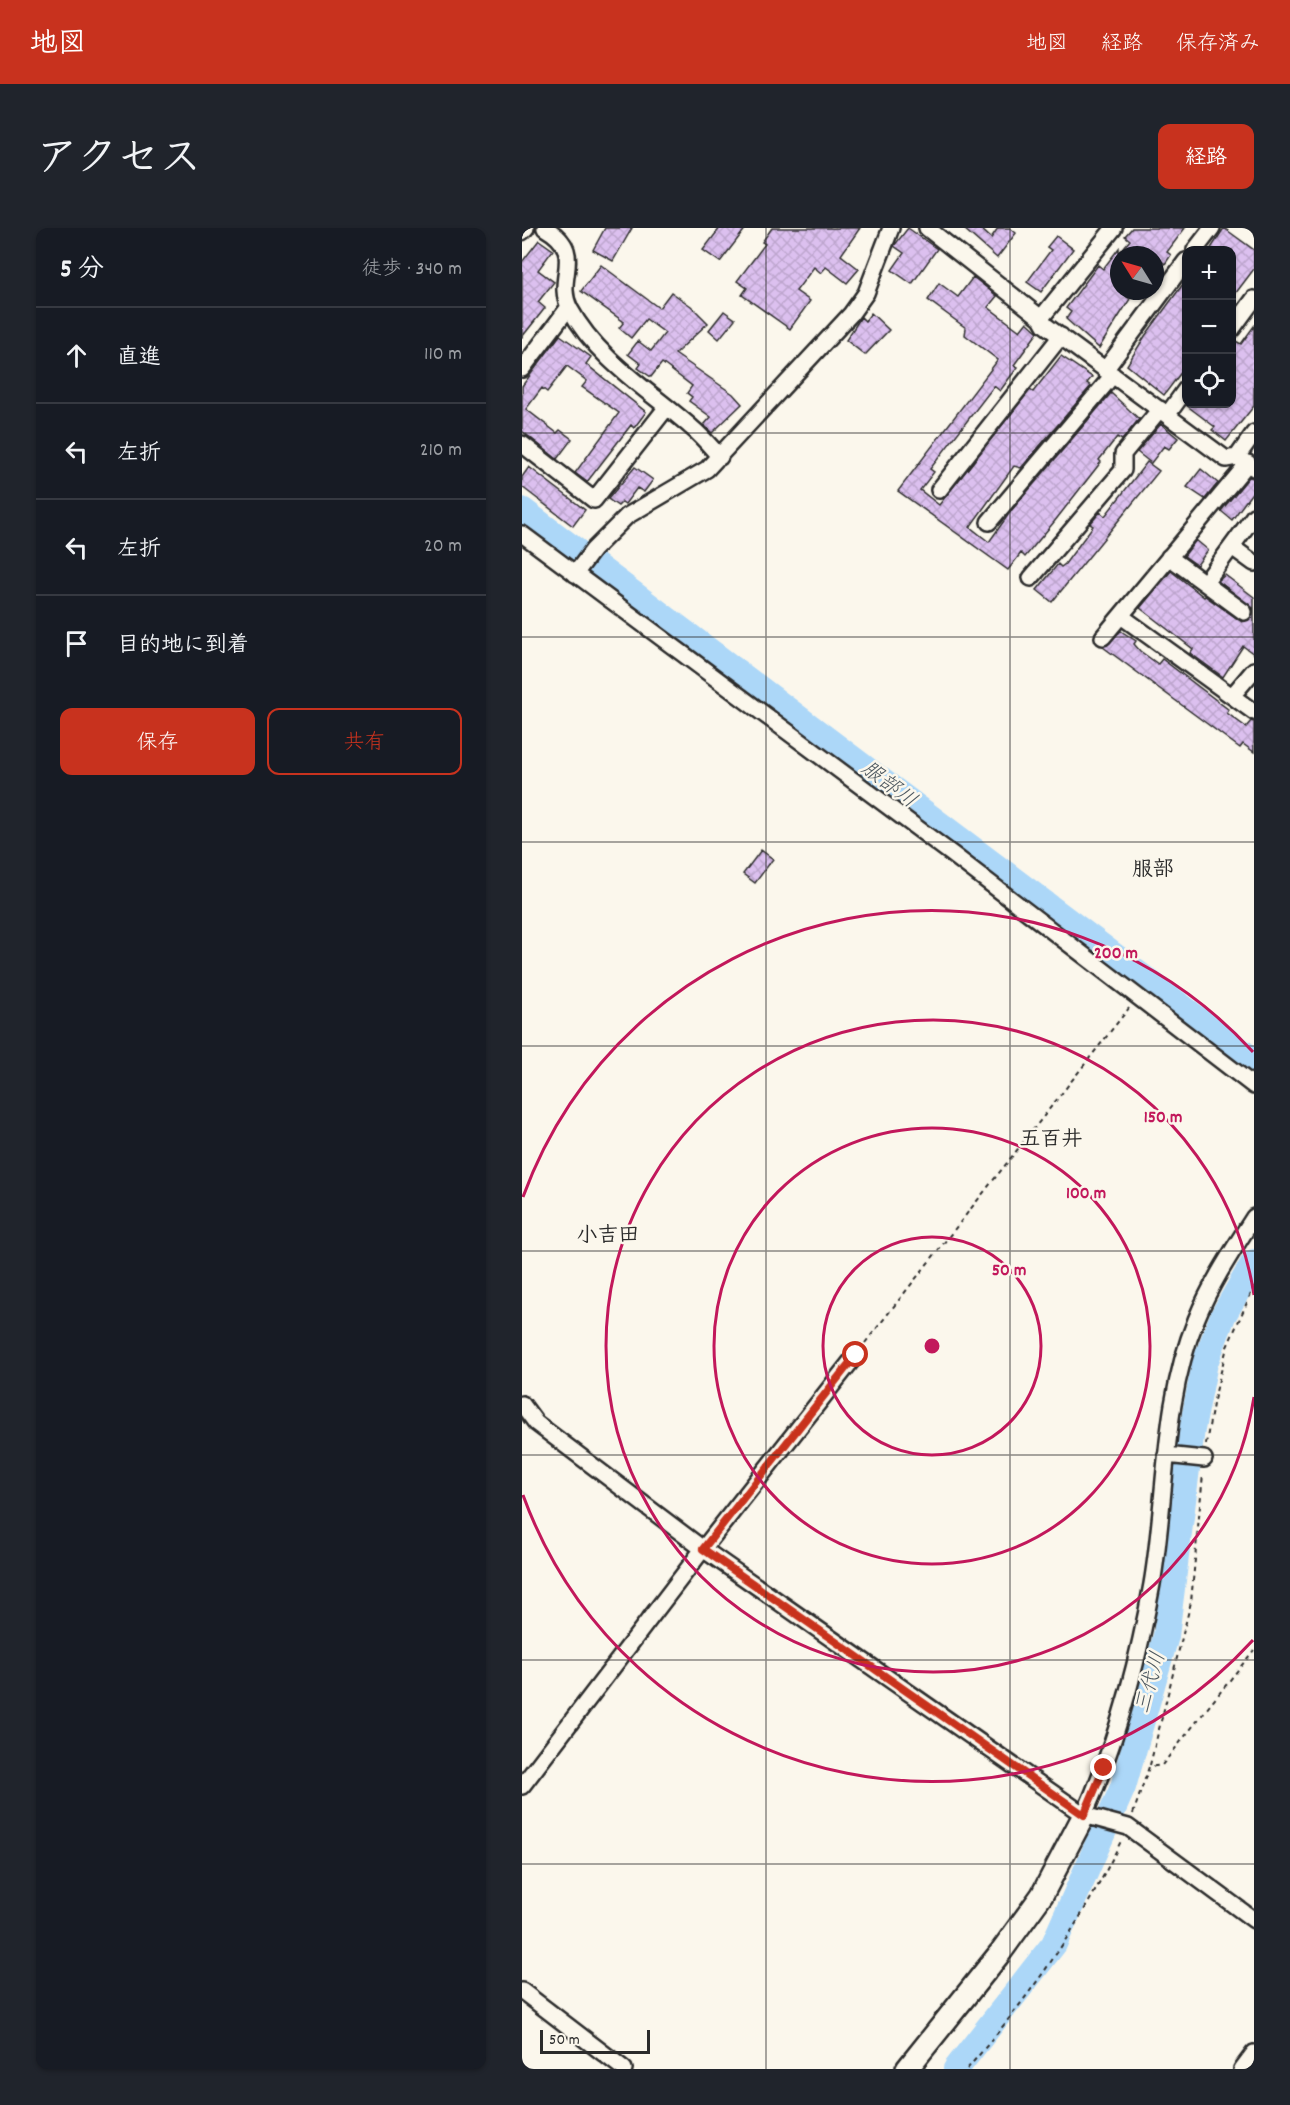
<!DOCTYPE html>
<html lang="ja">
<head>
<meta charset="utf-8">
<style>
  body { margin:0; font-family:Dekko,"Klee One",sans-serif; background:#20242c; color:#f1f3f6 }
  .controls { position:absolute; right:18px; top:18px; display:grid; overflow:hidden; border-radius:12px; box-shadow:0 2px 4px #0004 }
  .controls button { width:54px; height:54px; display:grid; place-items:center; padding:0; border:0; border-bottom:2px solid #363941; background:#171b24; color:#f1f3f6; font:30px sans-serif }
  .compass { position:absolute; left:588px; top:18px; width:54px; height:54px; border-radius:50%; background:#171b24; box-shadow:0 2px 4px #0004; rotate:307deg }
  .scale { position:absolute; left:18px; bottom:15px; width:110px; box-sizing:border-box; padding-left:6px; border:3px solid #2b2b2b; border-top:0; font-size:16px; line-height:21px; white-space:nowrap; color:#2b2b2b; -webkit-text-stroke:4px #fbf7ec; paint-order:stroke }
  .stop { position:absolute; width:18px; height:18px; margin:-14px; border:4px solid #c8321e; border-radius:50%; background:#fff }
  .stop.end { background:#c8321e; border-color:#fff; box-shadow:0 2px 6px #0008 }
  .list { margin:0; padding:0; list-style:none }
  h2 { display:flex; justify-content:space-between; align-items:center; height:78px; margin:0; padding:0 24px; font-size:26px }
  h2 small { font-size:20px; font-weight:400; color:#9ea1a6 }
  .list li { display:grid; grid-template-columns:39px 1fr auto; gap:18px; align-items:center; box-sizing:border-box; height:96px; padding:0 24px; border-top:2px solid #363941 }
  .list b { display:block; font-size:22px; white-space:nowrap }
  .list em { font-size:20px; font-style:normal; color:#9ea1a6 }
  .actions { display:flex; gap:12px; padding:18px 24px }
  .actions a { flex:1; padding:14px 0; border:2px solid #c8321e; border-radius:12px; text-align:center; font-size:21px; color:#c8321e }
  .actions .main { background:#c8321e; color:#fff }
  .icon { flex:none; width:33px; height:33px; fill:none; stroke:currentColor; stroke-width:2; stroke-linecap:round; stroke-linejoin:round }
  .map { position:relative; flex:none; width:732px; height:1841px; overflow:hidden; border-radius:12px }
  header { display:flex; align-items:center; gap:36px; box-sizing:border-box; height:84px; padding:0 30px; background:#c8321e; color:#fff }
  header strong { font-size:28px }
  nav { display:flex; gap:33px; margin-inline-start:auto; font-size:21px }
  .intro { display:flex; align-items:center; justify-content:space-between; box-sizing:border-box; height:144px; padding:0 36px }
  h1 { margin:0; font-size:42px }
  .button { padding:15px 27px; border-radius:12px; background:#c8321e; color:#fff; font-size:21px; font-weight:700 }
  main { display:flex; gap:36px; padding:0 36px }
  aside { flex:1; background:#171b24; border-radius:12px; box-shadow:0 2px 4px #0004 }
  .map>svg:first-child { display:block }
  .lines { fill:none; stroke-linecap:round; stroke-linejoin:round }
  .river { stroke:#acd7f8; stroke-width:26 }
  .building { fill:url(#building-cross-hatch); stroke:#2b2b2b; stroke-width:1.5 }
  .street-casing { stroke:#2b2b2b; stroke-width:20 }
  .secondary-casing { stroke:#2b2b2b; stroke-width:26 }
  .path { stroke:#2b2b2b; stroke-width:2; stroke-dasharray:4.5 4.5; stroke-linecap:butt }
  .street { stroke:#fbf7ec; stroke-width:15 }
  .secondary { stroke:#fbf7ec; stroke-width:21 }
  .route { stroke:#c8321e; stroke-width:8 }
  .grid { fill:none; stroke:#2b2b2b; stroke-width:1.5; stroke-opacity:0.55 }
  .ring { fill:none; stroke:#c2185b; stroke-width:3 }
  .labels { text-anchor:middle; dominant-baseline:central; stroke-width:5; stroke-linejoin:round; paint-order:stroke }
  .water-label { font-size:21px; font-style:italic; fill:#4b565e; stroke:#fbf7ec }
  .neighbourhood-label { font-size:21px; font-weight:bold; fill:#2b2b2b; stroke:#fbf7ec }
  .centre { fill:#c2185b; stroke:#fbf7ec; stroke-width:3 }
  .ring-label { font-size:18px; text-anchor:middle; font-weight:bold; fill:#c2185b; stroke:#fbf7ec; stroke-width:5; stroke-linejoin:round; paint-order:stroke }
</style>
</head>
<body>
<header>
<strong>地図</strong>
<nav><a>地図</a><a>経路</a><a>保存済み</a></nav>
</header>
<div class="intro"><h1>アクセス</h1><a class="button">経路</a></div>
<main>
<aside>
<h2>5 分<small>徒歩 · 340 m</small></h2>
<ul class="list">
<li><svg class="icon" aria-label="ahead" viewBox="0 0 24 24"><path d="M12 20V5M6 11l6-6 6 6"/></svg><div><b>直進</b></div><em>110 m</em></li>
<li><svg class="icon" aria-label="left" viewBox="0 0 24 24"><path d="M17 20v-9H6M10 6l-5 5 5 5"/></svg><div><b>左折</b></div><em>210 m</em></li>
<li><svg class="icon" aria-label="left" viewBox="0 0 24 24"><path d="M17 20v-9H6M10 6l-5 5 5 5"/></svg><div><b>左折</b></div><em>20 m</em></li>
<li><svg class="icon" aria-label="arrive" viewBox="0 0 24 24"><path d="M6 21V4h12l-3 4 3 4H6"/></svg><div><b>目的地に到着</b></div></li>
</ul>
<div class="actions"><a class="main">保存</a><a>共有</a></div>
</aside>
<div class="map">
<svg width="732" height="1841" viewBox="0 0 732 1841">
  <defs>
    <pattern id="building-cross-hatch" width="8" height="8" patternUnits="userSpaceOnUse" patternTransform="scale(1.5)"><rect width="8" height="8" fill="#dcc0ef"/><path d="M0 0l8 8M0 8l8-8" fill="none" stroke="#bda5cd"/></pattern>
  </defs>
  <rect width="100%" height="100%" fill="#fbf7ec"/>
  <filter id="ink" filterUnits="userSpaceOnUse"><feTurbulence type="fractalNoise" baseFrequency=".0167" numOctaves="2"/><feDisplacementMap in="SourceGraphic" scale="12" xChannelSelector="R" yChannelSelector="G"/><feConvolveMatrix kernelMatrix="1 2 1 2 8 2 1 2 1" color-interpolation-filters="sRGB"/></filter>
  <g filter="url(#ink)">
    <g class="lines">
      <path class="river" d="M0 282 732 833
        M434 1841 532 1716 601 1559 644 1408 670 1201 683 1135 701 1088 732 1034"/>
    </g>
    <path class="building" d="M83 0H110L91 33 71 22Z
      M198 0H224L198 34 181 22Z
      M250 0H338L319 27 337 41 325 55 304 39 299 45 292 39 274 63 288 73 268 101 220 67 225 60 215 53 243 16 240 14Z
      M386 0 415 21 390 56 370 42 382 25 372 18Z
      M441 0H458L469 10 476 0H488L494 5 475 30Z
      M610 0H663L645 24 649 27 643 36 633 27H597V63H609L605 69 608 71 577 120 544 91 549 84 544 80 576 37 581 41 597 20V25L608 12 603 8Z
      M702 0 732 22V41L710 70V22H688Z
      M534 8 551 21 519 64 505 54 529 22 525 19Z
      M17 12 31 22 16 42 32 54 16 74 23 80 0 109V34Z
      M79 37 137 80 149 64 169 78 186 95 153 126 211 166 220 176 190 205 182 197 189 189 167 173 170 169 165 165 170 158 140 135 129 149 116 140 119 136 106 126 116 113 129 123 143 105 124 91 109 110 97 100 102 94 59 63Z
      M451 49 475 68 466 79 498 103 505 94 516 104 492 137 496 139 486 152 478 163 472 158 408 241 412 244 398 262 417 277 508 162 511 164 539 128 570 149 565 155 569 158 499 240 492 238 448 299 467 314 489 283 589 165 617 191 600 212 595 209 577 232 579 234 532 294 503 329 499 325 486 342 376 263 476 132 443 107 444 100 406 72 417 55 436 69Z
      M664 52V138L642 167 605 137 623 108Z
      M202 83 213 91 197 111 187 102Z
      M349 85 367 102 343 127 324 112 339 89 343 93Z
      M732 98V178L704 213 690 202 693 199 664 177 710 176V111L719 116Z
      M38 107 69 129 64 136 124 184 112 200 109 197 65 254 53 245 97 185 60 159 65 153 45 138 25 164 20 160 4 181 35 205 38 202 50 211 35 231 0 203V158Z
      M639 196 656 210 647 221 642 218 629 235 615 224Z
      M625 234 637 243 530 374 515 362 536 336 539 339 543 336 571 298 568 296 578 284 583 288Z
      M7 239 63 282 51 298 0 259V249Z
      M113 239 131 252 122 264 115 260 103 276 100 274 96 278 86 271Z
      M679 241 696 255 683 271 665 259Z
      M727 249 732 250V262L710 292 699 283Z
      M674 312 686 322 675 337 662 328Z
      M649 343 682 369 683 368 720 394 729 390 731 380 696 353 703 347 732 369V426L721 418 701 449 668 425 671 421 618 380Z
      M599 403 614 413 612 416 618 423 636 436 640 431 707 482 705 485 724 499 729 493 732 494V524L721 516 718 520 581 419Z
      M239 622 251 631 233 655 221 646Z"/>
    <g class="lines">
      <defs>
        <path id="street" d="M23 0C66 25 31 49 48 81 75 131 128 163 169 199 180 208 189 219 198 229
          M405 0 519 90 523 97 704 231 715 229 732 240
          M0 4 4 0
          M673 22 690 0
          M519 90 592 0
          M710 101 732 71
          M0 141 47 79
          M583 142 664 33
          M646 186 664 161
          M0 216 72 272 145 179
          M715 229 732 205
          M417 262 539 108
          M467 294 591 147
          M0 306 430 626 732 858
          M710 319 732 335
          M647 329 722 384
          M53 346 71 322 105 288 185 241 329 86 344 65 369 0
          M509 350 601 242V226L638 181
          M683 355 732 288
          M599 388 732 484
          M581 409 726 235
          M710 468 732 442
          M0 1176 14 1195 181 1321 562 1587 606 1599 732 1692
          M644 1227 682 1231
          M0 1558 181 1321 334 1127
          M562 1587C595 1513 616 1435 630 1356 645 1269 640 1175 674 1092 689 1055 711 1022 732 989
          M0 1763 102 1841
          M720 1841 732 1825"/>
        <path id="secondary" d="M385 1841 478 1725 520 1667 562 1587"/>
      </defs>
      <use href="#street" class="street-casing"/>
      <use href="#secondary" class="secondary-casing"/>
      <path class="path" d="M343 1115 607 780
        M684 1216 691 1176 705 1119 732 1059
        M628 1537 669 1374 681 1246
        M611 1586 627 1539 640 1537 732 1422
        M445 1841C506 1771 559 1697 599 1613"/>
      <use href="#street" class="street"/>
      <use href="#secondary" class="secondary"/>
    </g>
  </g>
  <g class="lines" filter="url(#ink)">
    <path class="route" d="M334 1127 181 1321 562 1587 582 1540"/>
  </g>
  <path class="grid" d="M244 0V1841M488 0V1841M0 205H732M0 409H732M0 614H732M0 818H732M0 1023H732M0 1227H732M0 1432H732M0 1636H732"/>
  <g class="ring">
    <circle cx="410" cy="1118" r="109"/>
    <circle cx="410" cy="1118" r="218"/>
    <path d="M732 1169A326 326 0 1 1 732 1067"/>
    <path d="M731 1412A435 435 0 0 1 1 1267M1 969A435 435 0 0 1 731 824"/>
  </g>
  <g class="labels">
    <g class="water-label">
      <text transform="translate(366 558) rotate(37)">服部川</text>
      <text transform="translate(630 1455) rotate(-74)">三代川</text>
    </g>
    <g class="neighbourhood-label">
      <text x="631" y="643">服部</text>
      <text x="529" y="913">五百井</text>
      <text x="86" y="1009">小吉田</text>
    </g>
  </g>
  <circle cx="410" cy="1118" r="9" class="centre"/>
  <g class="ring-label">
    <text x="594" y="730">200 m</text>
    <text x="641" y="894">150 m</text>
    <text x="564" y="970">100 m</text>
    <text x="487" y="1047">50 m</text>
  </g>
</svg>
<div class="controls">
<button>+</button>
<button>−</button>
<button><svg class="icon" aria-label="locate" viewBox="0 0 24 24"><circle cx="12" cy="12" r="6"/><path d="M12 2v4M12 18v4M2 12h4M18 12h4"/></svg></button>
</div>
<svg class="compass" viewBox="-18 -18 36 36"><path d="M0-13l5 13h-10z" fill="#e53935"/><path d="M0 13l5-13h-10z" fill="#9ea1a6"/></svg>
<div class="scale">50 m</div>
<div class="stop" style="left:334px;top:1127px"></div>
<div class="stop end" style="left:582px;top:1540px"></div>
</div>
</main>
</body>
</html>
